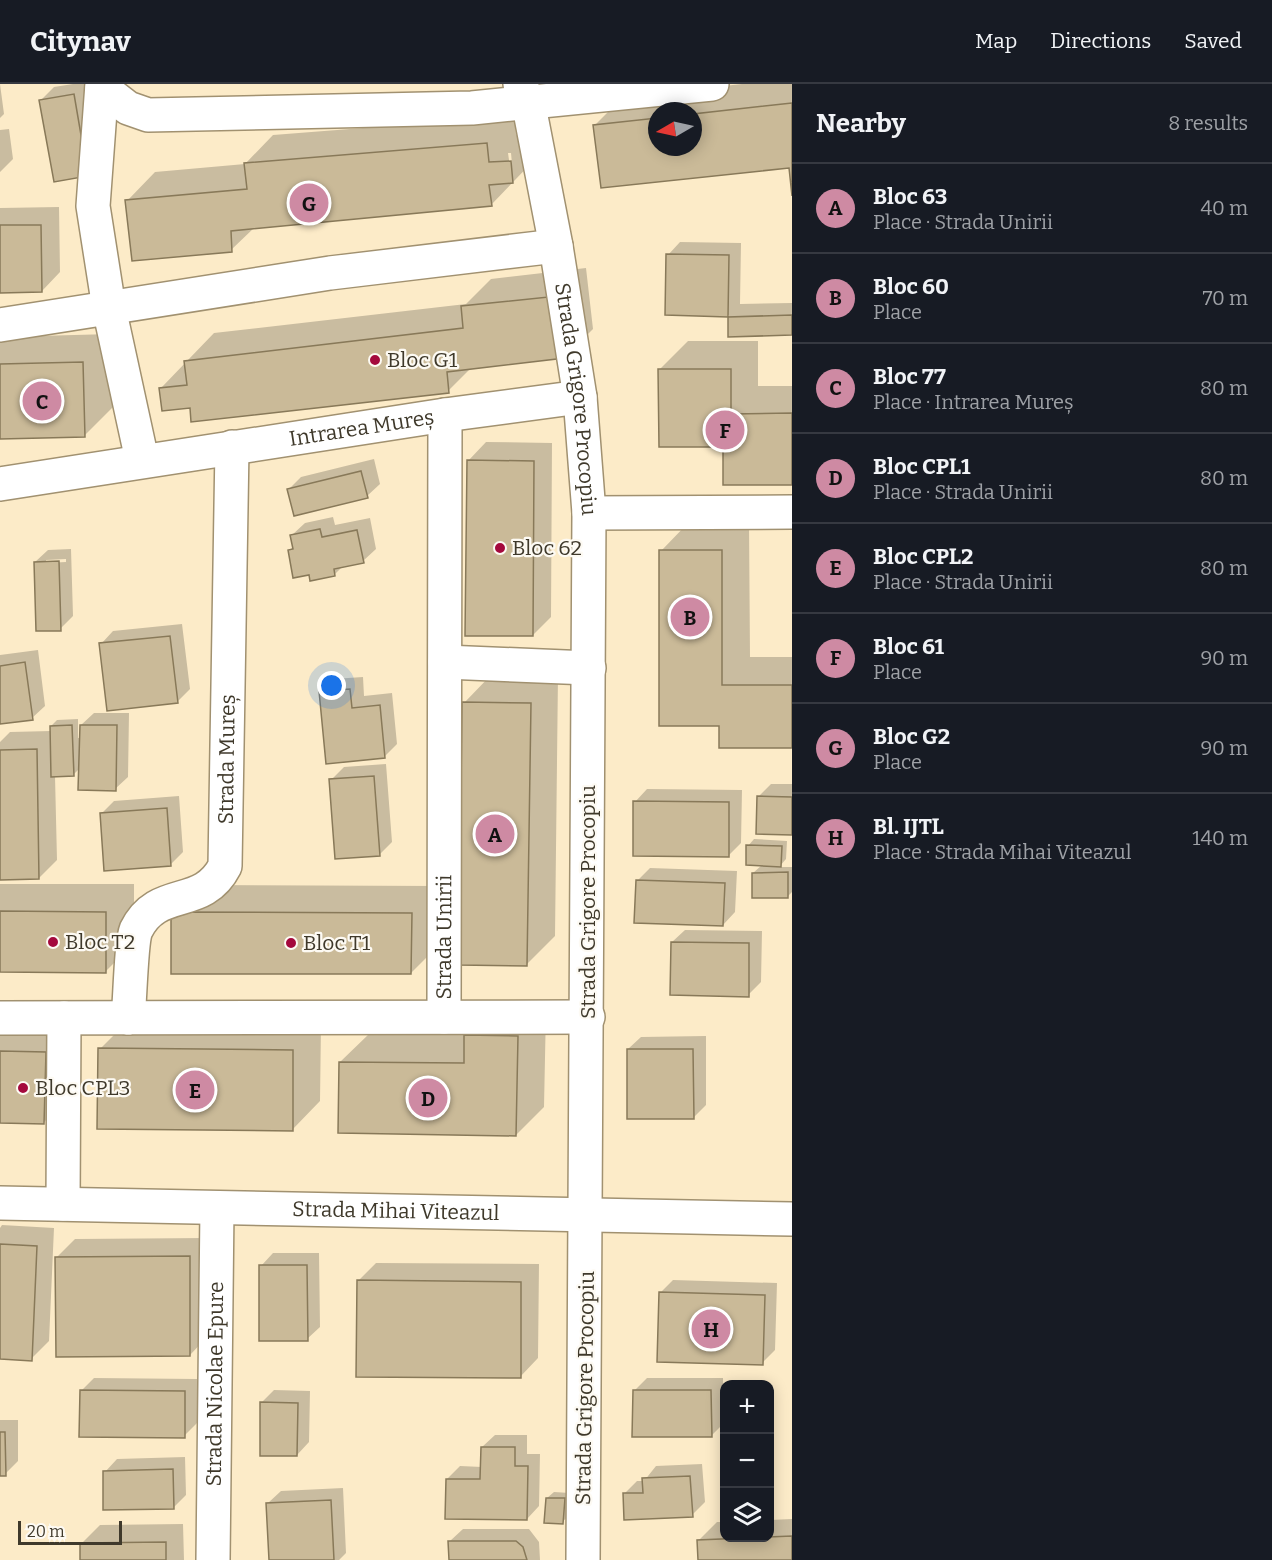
<!DOCTYPE html>
<html lang="en">
<head>
<meta charset="utf-8">
<style>
  body { margin:0; font-family:Bitter,serif; background:#242831; color:#f1f3f6 }
  .controls { position:absolute; right:18px; bottom:18px; display:grid; overflow:hidden; border-radius:12px; box-shadow:0 3px 15px #0003 }
  .controls button { width:54px; height:54px; display:grid; place-items:center; padding:0; border:0; border-bottom:2px solid #363941; background:#171b24; color:#f1f3f6; font:30px sans-serif }
  .compass { position:absolute; left:648px; top:18px; width:54px; height:54px; border-radius:50%; background:#171b24; box-shadow:0 3px 15px #0003; rotate:261deg }
  .scale { position:absolute; left:18px; bottom:15px; width:104px; box-sizing:border-box; padding-left:6px; border:3px solid #3f392b; border-top:0; font-size:16px; line-height:21px; white-space:nowrap; color:#3f392b; -webkit-text-stroke:4px #fdfaf3; paint-order:stroke }
  .you { position:absolute; left:332px; top:602px; width:21px; height:21px; margin:-15px; border:4px solid #fff; border-radius:50%; background:#1a73e8; box-shadow:0 0 0 9px #1a73e833 }
  .badge { display:grid; place-items:center; width:39px; height:39px; border-radius:50%; background:#ce8aa3; color:#111; font-size:20px; font-weight:700 }
  .pin { position:absolute; translate:-50% -50%; border:3px solid #fff; box-shadow:0 2px 6px #0006 }
  .list { margin:0; padding:0; list-style:none }
  h2 { display:flex; justify-content:space-between; align-items:center; height:78px; margin:0; padding:0 24px; font-size:26px }
  h2 small { font-size:20px; font-weight:400; color:#9ea1a6 }
  .list li { display:grid; grid-template-columns:39px 1fr auto; gap:18px; align-items:center; box-sizing:border-box; height:90px; padding:0 24px; border-top:2px solid #363941 }
  .list b { display:block; font-size:22px; white-space:nowrap }
  .list p { margin:0; font-size:20px; white-space:nowrap; color:#9ea1a6 }
  .list em { font-size:20px; font-style:normal; color:#9ea1a6 }
  .icon { flex:none; width:33px; height:33px; fill:none; stroke:currentColor; stroke-width:2; stroke-linecap:round; stroke-linejoin:round }
  .map { position:relative; flex:none; width:792px; height:1476px; overflow:hidden }
  header { display:flex; align-items:center; gap:36px; box-sizing:border-box; height:84px; padding:0 30px; background:#171b24; border-bottom:2px solid #363941 }
  header strong { font-size:28px }
  nav { display:flex; gap:33px; margin-inline-start:auto; font-size:21px }
  main { display:flex }
  aside { flex:1; background:#171b24 }
  .map>svg:first-child { display:block }
  .shadow { fill:#0003; fill-rule:evenodd }
  .building { fill:#caba98; stroke:#887959; stroke-width:1.5 }
  .lines { fill:none; stroke-linecap:round; stroke-linejoin:round }
  .minor-casing { stroke:#a19170; stroke-width:36 }
  .minor { stroke:#fff; stroke-width:33 }
  .poi-dot { fill:#a4093d; stroke:#fdfaf3; stroke-width:2 }
  .labels { text-anchor:middle; dominant-baseline:central; stroke-width:4.5; stroke-linejoin:round; paint-order:stroke }
  .poi-label { font-size:21px; fill:#3f392b; stroke:#fdfaf3; text-anchor:start }
  .street-label { font-size:21px; fill:#3f392b; stroke:#fdfaf3 }
</style>
</head>
<body>
<header>
<strong>Citynav</strong>
<nav><a>Map</a><a>Directions</a><a>Saved</a></nav>
</header>
<main>
<div class="map">
<svg width="792" height="1476" viewBox="0 0 792 1476">
  <rect width="100%" height="100%" fill="#fcebc8"/>
  <path class="shadow" d="M0 0 4 30 0 34Z
    M73 0H87L100 78 41 16 54 3Z
    M742 0H792V97L790 82 602 103 595 41 623 13ZM657 27H693V63H657Z
    M515 32 516 51 538 49 541 69 491 121 255 143 231 166 127 117 155 88 245 80 273 51ZM508 69H511L512 80 510 83Z
    M9 45 13 75 0 88V46Z
    M59 123 60 188 42 207H0V124Z
    M680 158 741 159 740 220 792 219V250L730 251 729 231 667 230 668 171Z
    M586 184 593 245 565 273 472 283 448 307 191 322 161 304 214 249 466 220 491 195Z
    M111 250 113 323 85 351 0 354V253Z
    M688 257H758V302H792V399L659 286Z
    M486 358 552 359 551 533 533 551 468 377Z
    M374 375 380 400 367 412 289 405 301 393Z
    M333 433 335 441 370 434 376 465 363 477 344 481 335 490 310 489 290 466 294 462 292 451 305 439Z
    M689 438H749L750 573H792V662L721 641 661 467Z
    M71 465 73 532 60 545 35 478 48 466ZM66 475V478L46 479V476Z
    M182 540 190 605 177 618 101 560 113 547Z
    M38 566 45 622 32 634 0 639V571Z
    M492 590 558 591 555 852 527 880 464 619Z
    M363 593 364 612 392 609 397 660 384 673 320 608 333 595Z
    M94 629H129L128 693 115 705 80 684 73 691 55 692 57 776 39 794H0V658L10 648 51 647V642L57 636 78 635V654H81V641Z
    M386 680 392 758 380 770 331 696 344 683Z
    M771 700H792V749L758 713Z
    M647 705 742 706 741 759 728 772 635 718Z
    M179 712 183 768 171 780 101 730 114 717Z
    M754 755 787 757 786 775 779 783H792V808L787 813 753 789 762 781 748 762Z
    M650 784 737 787 735 828 723 841 637 797Z
    M0 800H134V859L106 887H0Z
    M201 801 439 802V861L411 889 173 829Z
    M685 846 762 847 761 898 748 911 672 858Z
    M494 924 546 925 544 1023 516 1051 340 978 369 950 467 951Z
    M128 937 321 939 320 1017 292 1046 100 965Z
    M0 938 74 940 72 1011 43 1039 0 1038Z
    M706 952V1021L693 1034 628 965 641 953Z
    M2 1141 54 1144 49 1257 31 1275 0 1274V1144Z
    M207 1154 208 1252 190 1271 57 1173 75 1155Z
    M273 1169H319L320 1243 307 1255 261 1182Z
    M376 1179 539 1180 538 1274 520 1293 358 1197Z
    M673 1196 777 1199 775 1266 762 1279 660 1209Z
    M94 1294 197 1295V1339L184 1352 81 1307Z
    M647 1294H723L724 1339 711 1352 634 1307Z
    M274 1306 310 1307 309 1358 297 1371 261 1319Z
    M0 1336H18V1377L5 1390H0Z
    M495 1351H527V1370H540L539 1422 527 1435 447 1395 460 1382 482 1383V1363Z
    M185 1373 186 1411 173 1424 105 1388 117 1375Z
    M702 1380 705 1418 692 1431 624 1410 637 1397H644L656 1382Z
    M343 1404 346 1469 339 1476H270L268 1419 281 1407Z
    M554 1408 570 1409 569 1432 562 1438 547 1414Z
    M792 1435V1476H699V1456L717 1438H724V1454H770V1436Z
    M183 1440 184 1476H82L81 1460 100 1441Z
    M463 1445H529L539 1458 540 1476H450V1457Z"/>
  <path class="building" d="M74 10 88 92 54 98 39 16Z
    M792 19V112L789 84 601 104 593 41 657 34V63H693V30Z
    M487 59 489 78 511 77 513 99 489 101 492 122 231 147 232 168 132 177 125 116 247 105 244 79Z
    M0 141H41L42 208 0 209Z
    M666 170 729 171 728 233 665 231Z
    M558 212 565 274 447 288 449 309 191 338 190 324 162 327 159 304 187 301 184 277 463 244 461 222Z
    M792 231V251L728 253V233Z
    M83 278 85 353 0 355V280Z
    M658 285H731V330L792 329V401H723V363H659Z
    M467 376 534 377 533 552H465Z
    M361 387 368 414 294 432 287 405Z
    M320 445 322 453 357 446 364 479 334 485 335 492 310 497 309 491 293 494 288 466 293 465 290 451Z
    M659 466H722V601H792V664H719V642H659Z
    M59 477 61 547H36L34 478Z
    M170 552 178 619 107 627 99 559Z
    M25 578 33 636 0 640V582Z
    M350 605 352 624 380 621 385 674 326 680 319 607Z
    M462 618 531 619 527 882 459 881Z
    M72 641 74 692 51 693 50 642Z
    M80 641H117L116 707 78 706Z
    M37 665 39 795 0 796V666Z
    M374 692 380 772 335 775 329 695Z
    M757 712 792 713V751L756 750Z
    M633 717 729 718V773L633 772Z
    M167 724 171 782 104 787 100 729Z
    M746 761 782 762 781 783 746 781Z
    M788 788V814H752V789Z
    M636 796 725 799 723 842 634 839Z
    M0 827 106 828V889L0 888Z
    M171 828 412 829 411 890H171Z
    M671 858 749 859V913L670 911Z
    M464 951 518 952 516 1052 338 1049 339 978 464 979Z
    M98 964 293 966V1047L97 1045Z
    M627 965H693L694 1035H627Z
    M0 967 46 968 44 1040 0 1039Z
    M0 1160 37 1162 32 1277 0 1275Z
    M190 1172V1272L56 1273 55 1173Z
    M259 1181H307L308 1257H259Z
    M357 1196 521 1198V1294L356 1293Z
    M659 1208 765 1211 763 1281 657 1278Z
    M80 1306 185 1307V1354L79 1353Z
    M633 1306H711L712 1353H632Z
    M260 1318 298 1319 297 1372H260Z
    M0 1348H5L6 1392H0Z
    M481 1363H515V1382H528L527 1436 445 1435 446 1395H480Z
    M173 1385 174 1425 103 1426V1387Z
    M690 1392 693 1433 624 1436 623 1409H643L642 1394Z
    M546 1414H565L563 1440 544 1439Z
    M331 1416 334 1476H269L266 1419Z
    M792 1452V1476H698L697 1456Z
    M448 1457H516L523 1463 527 1476H449Z
    M166 1458V1476H80V1459Z"/>
  <g class="lines">
    <defs>
      <g id="minor">
        <path d="M102 0 93 122 109 224 142 376"/>
        <path id="s1" d="M520 0 528 17 556 162 580 313 589 429 583 1476"/>
        <path d="M102 4 128 24 148 31 472 24 712 0"/>
        <path d="M0 241 330 189 556 162"/>
        <path id="s2" d="M0 400 445 331 580 313"/>
        <path d="M589 429 792 428"/>
        <path d="M445 578 589 584"/>
        <path id="s3" d="M444 933 445 331"/>
        <path d="M0 934 588 933"/>
        <path id="s4" d="M128 934C130 917 131 858 136 846 158 801 202 827 225 782L232 363"/>
        <path id="s5" d="M0 1119 792 1135"/>
        <path d="M63 1120 64 934"/>
        <path id="s6" d="M213 1476 217 1124"/>
      </g>
    </defs>
    <use href="#minor" class="minor-casing"/>
    <use href="#minor" class="minor"/>
  </g>
  <g class="poi-dot">
    <circle cx="375" cy="276" r="6"/>
    <circle cx="500" cy="464" r="6"/>
    <circle cx="53" cy="858" r="6"/>
    <circle cx="291" cy="859" r="6"/>
    <circle cx="23" cy="1004" r="6"/>
  </g>
  <g class="labels">
    <g class="poi-label">
      <text x="387" y="276">Bloc G1</text>
      <text x="512" y="464">Bloc 62</text>
      <text x="65" y="858">Bloc T2</text>
      <text x="303" y="859">Bloc T1</text>
      <text x="35" y="1004">Bloc CPL3</text>
    </g>
    <g class="street-label">
      <text stroke="none"><textPath href="#s1" startOffset="321">Strada Grigore Procopiu</textPath></text>
      <text stroke="none"><textPath href="#s2" startOffset="366">Intrarea Mureș</textPath></text>
      <text stroke="none"><textPath href="#s4" startOffset="309">Strada Mureș</textPath></text>
      <text transform="translate(588 818) rotate(-90)">Strada Grigore Procopiu</text>
      <text stroke="none"><textPath href="#s3" startOffset="80">Strada Unirii</textPath></text>
      <text stroke="none"><textPath href="#s5" startOffset="396">Strada Mihai Viteazul</textPath></text>
      <text stroke="none"><textPath href="#s6" startOffset="176">Strada Nicolae Epure</textPath></text>
      <text transform="translate(585 1304) rotate(-89)">Strada Grigore Procopiu</text>
    </g>
  </g>
</svg>
<div class="controls">
<button>+</button>
<button>−</button>
<button><svg class="icon" aria-label="layers" viewBox="0 0 24 24"><path d="M12 4l9 5-9 5-9-5zM3 14l9 5 9-5"/></svg></button>
</div>
<svg class="compass" viewBox="-18 -18 36 36"><path d="M0-13l5 13h-10z" fill="#e53935"/><path d="M0 13l5-13h-10z" fill="#9ea1a6"/></svg>
<div class="scale">20 m</div>
<div class="you"></div>
<div class="pin badge" style="left:495px;top:750px">A</div>
<div class="pin badge" style="left:690px;top:533px">B</div>
<div class="pin badge" style="left:42px;top:317px">C</div>
<div class="pin badge" style="left:428px;top:1014px">D</div>
<div class="pin badge" style="left:195px;top:1006px">E</div>
<div class="pin badge" style="left:725px;top:346px">F</div>
<div class="pin badge" style="left:309px;top:119px">G</div>
<div class="pin badge" style="left:711px;top:1245px">H</div>
</div>
<aside>
<h2>Nearby<small>8 results</small></h2>
<ul class="list">
<li><span class="badge">A</span><div><b>Bloc 63</b><p>Place · Strada Unirii</p></div><em>40 m</em></li>
<li><span class="badge">B</span><div><b>Bloc 60</b><p>Place</p></div><em>70 m</em></li>
<li><span class="badge">C</span><div><b>Bloc 77</b><p>Place · Intrarea Mureș</p></div><em>80 m</em></li>
<li><span class="badge">D</span><div><b>Bloc CPL1</b><p>Place · Strada Unirii</p></div><em>80 m</em></li>
<li><span class="badge">E</span><div><b>Bloc CPL2</b><p>Place · Strada Unirii</p></div><em>80 m</em></li>
<li><span class="badge">F</span><div><b>Bloc 61</b><p>Place</p></div><em>90 m</em></li>
<li><span class="badge">G</span><div><b>Bloc G2</b><p>Place</p></div><em>90 m</em></li>
<li><span class="badge">H</span><div><b>Bl. IJTL</b><p>Place · Strada Mihai Viteazul</p></div><em>140 m</em></li>
</ul>
</aside>
</main>
</body>
</html>
